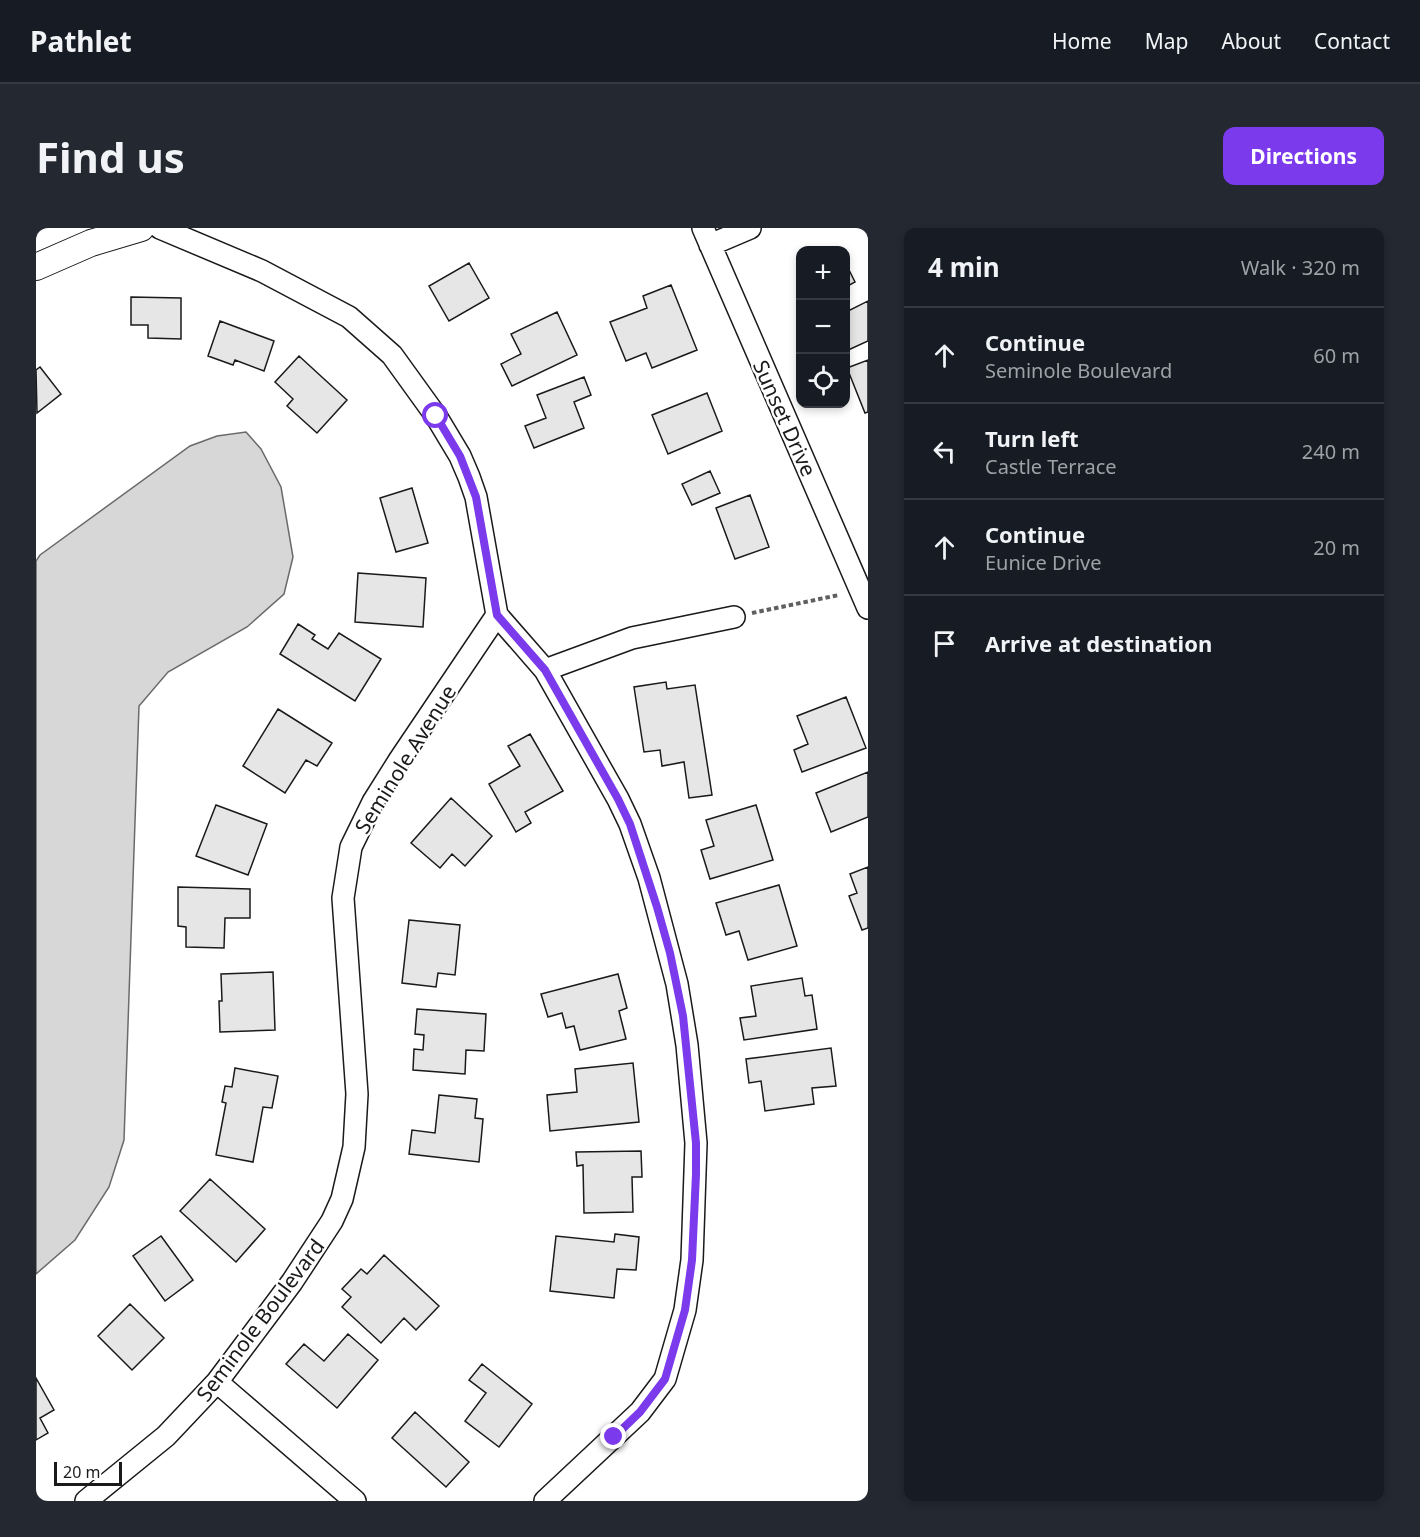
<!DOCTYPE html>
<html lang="en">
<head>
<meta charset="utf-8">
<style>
  body { margin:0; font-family:"Noto Sans",sans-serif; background:#242831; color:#f1f3f6 }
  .controls { position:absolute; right:18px; top:18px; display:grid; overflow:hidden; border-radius:12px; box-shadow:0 3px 9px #0003 }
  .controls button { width:54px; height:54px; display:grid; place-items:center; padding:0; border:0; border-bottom:2px solid #363941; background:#171b24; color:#f1f3f6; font:30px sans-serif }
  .scale { position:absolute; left:18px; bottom:15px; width:68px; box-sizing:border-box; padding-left:6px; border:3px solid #1a1a1a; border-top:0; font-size:16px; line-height:21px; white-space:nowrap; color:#1a1a1a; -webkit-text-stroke:4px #fff; paint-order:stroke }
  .stop { position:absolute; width:18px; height:18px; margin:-14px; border:4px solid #7c3aed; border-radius:50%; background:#fff }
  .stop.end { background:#7c3aed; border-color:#fff; box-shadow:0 2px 6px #0008 }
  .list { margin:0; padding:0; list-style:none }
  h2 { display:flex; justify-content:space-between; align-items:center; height:78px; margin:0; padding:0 24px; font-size:26px }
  h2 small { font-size:20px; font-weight:400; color:#9ea1a6 }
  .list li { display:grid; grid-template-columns:39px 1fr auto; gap:18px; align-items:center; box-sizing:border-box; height:96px; padding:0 24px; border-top:2px solid #363941 }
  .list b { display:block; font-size:22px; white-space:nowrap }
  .list p { margin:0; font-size:20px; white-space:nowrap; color:#9ea1a6 }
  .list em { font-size:20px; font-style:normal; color:#9ea1a6 }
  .icon { flex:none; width:33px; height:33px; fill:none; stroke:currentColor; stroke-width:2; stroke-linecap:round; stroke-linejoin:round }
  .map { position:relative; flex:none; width:832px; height:1273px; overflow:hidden; border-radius:12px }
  header { display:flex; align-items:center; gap:36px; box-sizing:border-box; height:84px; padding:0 30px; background:#171b24; border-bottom:2px solid #363941 }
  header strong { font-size:28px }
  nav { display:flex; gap:33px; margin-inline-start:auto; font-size:21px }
  .intro { display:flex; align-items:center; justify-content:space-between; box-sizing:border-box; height:144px; padding:0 36px }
  h1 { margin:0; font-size:42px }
  .button { padding:15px 27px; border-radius:12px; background:#7c3aed; color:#fff; font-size:21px; font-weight:700 }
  main { display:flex; gap:36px; padding:0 36px }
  aside { flex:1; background:#171b24; border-radius:12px; box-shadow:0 3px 9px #0003 }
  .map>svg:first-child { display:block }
  .water { fill:#d7d7d7; stroke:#6a6a6a; stroke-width:1.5 }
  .building { fill:#e6e6e6; stroke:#1a1a1a; stroke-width:1.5 }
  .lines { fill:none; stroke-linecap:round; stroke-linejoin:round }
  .minor-casing { stroke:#1a1a1a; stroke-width:24 }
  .tertiary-casing { stroke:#1a1a1a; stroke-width:28 }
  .path { stroke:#5f5f5f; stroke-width:4; stroke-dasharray:4.5 3; stroke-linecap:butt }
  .minor { stroke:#fff; stroke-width:21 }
  .tertiary { stroke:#fff; stroke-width:26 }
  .route { stroke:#7c3aed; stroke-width:8 }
  .labels { text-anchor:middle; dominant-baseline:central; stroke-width:4.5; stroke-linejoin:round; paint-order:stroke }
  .street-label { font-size:21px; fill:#1a1a1a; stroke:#fff }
</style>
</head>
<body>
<header>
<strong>Pathlet</strong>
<nav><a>Home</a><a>Map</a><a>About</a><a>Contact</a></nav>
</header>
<div class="intro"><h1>Find us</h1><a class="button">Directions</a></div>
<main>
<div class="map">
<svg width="832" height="1273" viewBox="0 0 832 1273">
  <rect width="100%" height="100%" fill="#fff"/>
  <path class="water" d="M210 204 225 221 245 259 257 329 248 366 211 399 132 444 103 478 88 912 73 959 39 1012 0 1046V333L4 327 154 218 181 208Z"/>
  <path class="building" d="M433 35 453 70 413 93 393 58Z
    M810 36 819 54 810 59Z
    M635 57 661 122 616 140 610 125 590 133 574 94 611 80 607 68Z
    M95 69 145 70V111L112 110V97H95Z
    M832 73V113L810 123V84Z
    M521 84 541 127 476 158 465 136 485 126 475 106Z
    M184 93 238 113 228 143 199 132 197 137 172 128Z
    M263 128 311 172 281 205 251 178 257 171 239 154Z
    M832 132V184L829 185 811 140Z
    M4 139 25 166 1 185 0 142Z
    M548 149 555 167 538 174 548 200 498 220 489 198 510 190 501 167Z
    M671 165 686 203 632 226 616 187Z
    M674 243 684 265 656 277 646 256Z
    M376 260 392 315 360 324 344 270Z
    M714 267 733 319 699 331 680 280Z
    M322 345 390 350 387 399 319 394Z
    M262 396 279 407 276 411 292 421 303 405 345 431 319 473 244 426Z
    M630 454 631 461 659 457 676 567 653 570 648 534 626 538 624 522 608 524 598 459Z
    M810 469 830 520 766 544 758 522 772 516 761 488Z
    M242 481 296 515 281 538 270 532 249 565 207 538Z
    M494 506 527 563 489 584 495 595 480 604 453 556 484 538 472 518Z
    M832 544V589L795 604 780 565Z
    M415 570 456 608 429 638 416 626 404 640 375 615Z
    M180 577 231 596 212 647 160 628Z
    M720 577 737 632 674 651 665 622 678 618 670 592Z
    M832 639V700L826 702 813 668 821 665 814 646Z
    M743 657 761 718 712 732 703 703 690 707 680 675Z
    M142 659 214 661V690H189L188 720 150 719V699L142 698Z
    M373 692 424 697 419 747 402 745 400 759 366 755Z
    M237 744 239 802 184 804 183 773H186L185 746Z
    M582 746 591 780 583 783 590 811 544 822 538 798 530 800 526 785 512 789 505 766Z
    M766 750 769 768 776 767 781 801 708 812 704 790 720 788 715 758Z
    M381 781 450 786 448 823 430 822 429 846 377 842 378 821 387 822 388 807 379 806Z
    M795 820 800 858 776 860 778 876 729 883 725 853 713 855 710 831Z
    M597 835 603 894 514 903 511 867 541 864 539 841Z
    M199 840 242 848 236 880 227 879 217 934 180 927 190 875 186 874 189 858 196 859Z
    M403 867 441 871 439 890 447 891 443 934 373 926 376 902 399 905Z
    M605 923 606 949H596L597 984 548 985 547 937 541 938 540 924Z
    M174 951 229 1001 200 1034 144 983Z
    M579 1006 603 1009 600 1042 581 1041 578 1070 514 1063 520 1008 578 1014Z
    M125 1008 157 1052 129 1073 97 1028Z
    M348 1027 403 1078 380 1102 368 1090 345 1115 306 1079 315 1069 306 1061 325 1041 331 1046Z
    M94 1076 128 1110 96 1142 62 1108Z
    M312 1106 342 1132 301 1180 250 1136 268 1116 288 1133Z
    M446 1136 496 1176 463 1219 429 1193 450 1165 433 1152Z
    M0 1150 18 1182 4 1190 12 1205 0 1212Z
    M379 1184 433 1234 410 1259 356 1210Z"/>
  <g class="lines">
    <defs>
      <path id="minor" d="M124 0 226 43 313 89 356 127 400 188 424 228 433 249 440 269 461 387
        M667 0 832 380
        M674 17 714 0
        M461 387 509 442 582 571 594 596 613 650 641 756 651 817 660 915 656 1032 649 1082 629 1151 604 1184 509 1273
        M509 442 596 410 698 389
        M181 1154 319 1273
        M50 1273 130 1208 181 1154 256 1054 296 993 306 971 318 919 321 866 307 670 315 619 337 574 364 531 461 387"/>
      <path id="tertiary" d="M0 39 55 15 105 0"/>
    </defs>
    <use href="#minor" class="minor-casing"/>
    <use href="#tertiary" class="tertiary-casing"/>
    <path class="path" d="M716 385 803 367"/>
    <use href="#minor" class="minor"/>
    <use href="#tertiary" class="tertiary"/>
  </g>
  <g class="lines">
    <path class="route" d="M400 188 424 228 440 269 461 387 509 442 582 571 594 596 621 679 634 725 647 788 660 915V946L656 1032 649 1082 629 1151 604 1184 578 1209"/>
  </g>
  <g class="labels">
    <g class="street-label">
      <text transform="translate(749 190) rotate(66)">Sunset Drive</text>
      <text transform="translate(369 531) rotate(-58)">Seminole Avenue</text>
      <text transform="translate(224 1092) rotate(-53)">Seminole Boulevard</text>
    </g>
  </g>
</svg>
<div class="controls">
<button>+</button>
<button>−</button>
<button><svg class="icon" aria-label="locate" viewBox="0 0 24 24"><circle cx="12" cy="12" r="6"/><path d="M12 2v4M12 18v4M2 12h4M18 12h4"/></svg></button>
</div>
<div class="scale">20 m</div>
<div class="stop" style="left:400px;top:188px"></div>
<div class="stop end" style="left:578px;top:1209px"></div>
</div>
<aside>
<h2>4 min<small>Walk · 320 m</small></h2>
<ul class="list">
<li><svg class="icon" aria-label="ahead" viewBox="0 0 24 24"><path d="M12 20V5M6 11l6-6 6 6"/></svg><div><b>Continue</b><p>Seminole Boulevard</p></div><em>60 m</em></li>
<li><svg class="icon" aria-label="left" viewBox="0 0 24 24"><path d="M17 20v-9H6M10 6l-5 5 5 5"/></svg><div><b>Turn left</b><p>Castle Terrace</p></div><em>240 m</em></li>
<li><svg class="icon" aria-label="ahead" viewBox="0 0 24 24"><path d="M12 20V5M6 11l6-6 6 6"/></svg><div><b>Continue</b><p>Eunice Drive</p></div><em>20 m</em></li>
<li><svg class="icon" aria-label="arrive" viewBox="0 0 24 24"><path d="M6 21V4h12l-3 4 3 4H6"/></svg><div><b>Arrive at destination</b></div></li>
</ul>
</aside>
</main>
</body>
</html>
